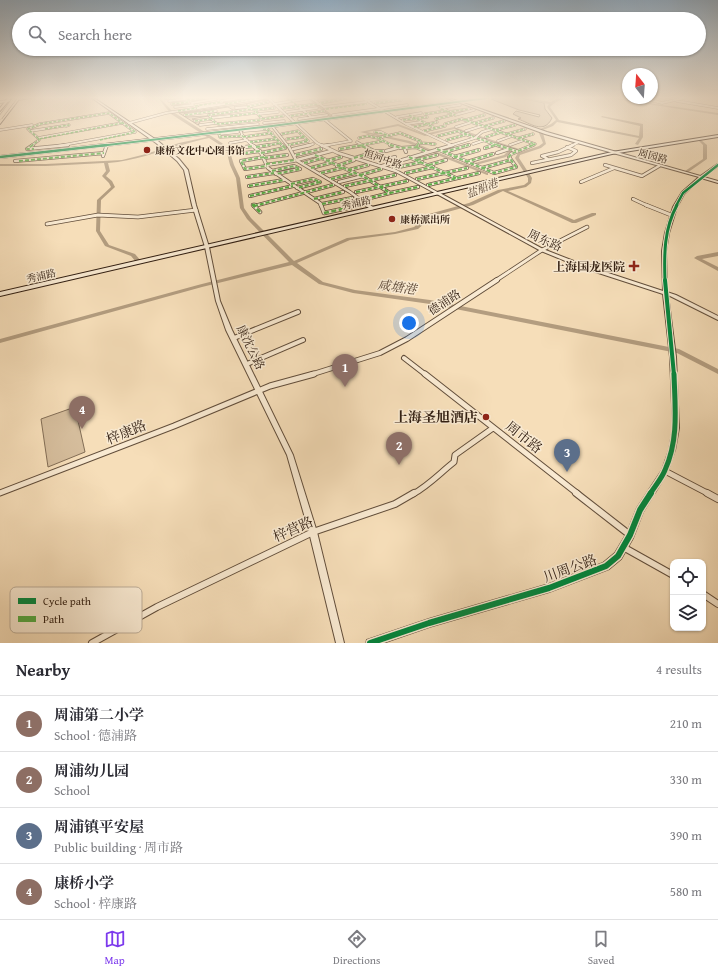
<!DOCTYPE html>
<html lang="en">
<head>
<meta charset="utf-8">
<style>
  body { margin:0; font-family:"Gentium Book Plus","Noto Serif SC",serif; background:#f7f7f7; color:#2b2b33 }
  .controls { position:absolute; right:12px; bottom:12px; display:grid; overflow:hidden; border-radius:8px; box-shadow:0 1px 3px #0004 }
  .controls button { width:36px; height:36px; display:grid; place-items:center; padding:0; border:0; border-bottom:1px solid #e1e1e2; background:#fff; color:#2b2b33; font:20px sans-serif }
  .compass { position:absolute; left:622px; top:68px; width:36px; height:36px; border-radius:50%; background:#fff; box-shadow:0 1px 3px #0004; rotate:343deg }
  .you { position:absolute; left:409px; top:323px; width:14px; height:14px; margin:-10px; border:3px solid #fff; border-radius:50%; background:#1a73e8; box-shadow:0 0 0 6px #1a73e833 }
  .badge { display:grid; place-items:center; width:26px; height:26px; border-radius:50%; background:#7c3aed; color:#fff; font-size:13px; font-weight:700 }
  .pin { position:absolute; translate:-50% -33px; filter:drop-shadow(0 1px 2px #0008) }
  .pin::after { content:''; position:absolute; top:21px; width:14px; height:12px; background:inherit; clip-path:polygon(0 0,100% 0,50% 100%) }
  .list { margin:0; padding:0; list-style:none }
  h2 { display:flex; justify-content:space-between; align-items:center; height:52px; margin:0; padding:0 16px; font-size:17px }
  h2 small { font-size:13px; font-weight:400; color:#7c7c81 }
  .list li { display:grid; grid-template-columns:26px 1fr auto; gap:12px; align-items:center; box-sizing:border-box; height:56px; padding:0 16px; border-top:1px solid #e1e1e2 }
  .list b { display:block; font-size:15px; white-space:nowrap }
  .list p { margin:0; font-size:13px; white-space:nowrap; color:#7c7c81 }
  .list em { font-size:13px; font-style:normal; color:#7c7c81 }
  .icon { flex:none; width:22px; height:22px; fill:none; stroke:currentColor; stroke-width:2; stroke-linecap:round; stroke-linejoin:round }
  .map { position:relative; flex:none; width:718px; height:643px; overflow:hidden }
  .search { position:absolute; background:#fff; box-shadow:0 1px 3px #0004; left:12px; right:12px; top:12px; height:44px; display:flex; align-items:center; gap:10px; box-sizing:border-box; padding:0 14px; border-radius:22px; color:#7c7c81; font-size:15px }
  .sheet { height:276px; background:#fff }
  nav { display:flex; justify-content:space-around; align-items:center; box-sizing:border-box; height:56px; border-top:1px solid #e1e1e2; background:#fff; font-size:11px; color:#7c7c81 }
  nav a { display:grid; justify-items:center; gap:2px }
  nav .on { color:#7c3aed }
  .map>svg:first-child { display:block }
  .green { fill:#d5bd9c; stroke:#836e56 }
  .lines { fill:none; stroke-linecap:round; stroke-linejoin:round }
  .river { fill:#b39d80; fill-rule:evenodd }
  .minor-far5-casing { stroke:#624e3b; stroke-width:3 }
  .minor-far4-casing { stroke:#624e3b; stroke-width:4 }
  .minor-far3-casing { stroke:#624e3b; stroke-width:4.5 }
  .minor-far2-casing { stroke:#624e3b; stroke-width:6 }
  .minor-far1-casing { stroke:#624e3b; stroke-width:7 }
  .minor-casing { stroke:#624e3b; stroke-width:8 }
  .tertiary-casing { stroke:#624e3b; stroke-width:2 }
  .secondary-casing { stroke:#311e11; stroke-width:2 }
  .primary-casing { stroke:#311e11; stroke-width:2 }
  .minor-far5 { stroke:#f9ead2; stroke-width:2 }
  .minor-far4 { stroke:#f9ead2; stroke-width:2.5 }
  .minor-far3 { stroke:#f9ead2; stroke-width:3 }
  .minor-far2 { stroke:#f9ead2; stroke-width:4 }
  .minor-far1 { stroke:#f9ead2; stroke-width:5 }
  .minor { stroke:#f9ead2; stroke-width:6 }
  .tertiary { fill:#f9ead2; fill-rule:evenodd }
  .secondary { fill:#f9ead2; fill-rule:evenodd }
  .primary { fill:#f6deb9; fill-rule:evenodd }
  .primary-bridge-casing { stroke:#311e11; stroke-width:4.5; stroke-linecap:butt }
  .primary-bridge { stroke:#f6deb9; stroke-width:3.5 }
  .quiet-far2 { stroke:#54aa42; stroke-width:1.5; stroke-dasharray:3 1.5; stroke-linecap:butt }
  .quiet-far1 { stroke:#54aa42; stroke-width:2; stroke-dasharray:4 2; stroke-linecap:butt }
  .quiet { stroke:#54aa42; stroke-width:2.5; stroke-dasharray:5 2.5; stroke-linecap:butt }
  .cycleway-far5-casing { stroke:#f9ead2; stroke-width:3.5 }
  .cycleway-far4-casing { stroke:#f9ead2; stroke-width:4 }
  .cycleway-far3-casing { stroke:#f9ead2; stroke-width:5 }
  .cycleway-far2-casing { stroke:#f9ead2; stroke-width:6 }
  .cycleway-far1-casing { stroke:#f9ead2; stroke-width:8 }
  .cycleway-casing { stroke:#f9ead2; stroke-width:9 }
  .cycleway-far5 { stroke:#00873e; stroke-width:2 }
  .cycleway-far4 { stroke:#00873e; stroke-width:2.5 }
  .cycleway-far3 { stroke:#00873e; stroke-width:3 }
  .cycleway-far2 { stroke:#00873e; stroke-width:4 }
  .cycleway-far1 { stroke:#00873e; stroke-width:5 }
  .cycleway { stroke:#00873e; stroke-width:6 }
  .poi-dot { fill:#8f2418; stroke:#f9ead2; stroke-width:1.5 }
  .labels { text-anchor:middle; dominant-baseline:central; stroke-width:3; stroke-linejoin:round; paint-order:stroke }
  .far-poi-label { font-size:10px; font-weight:bold; fill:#311e11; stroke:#f9ead2; text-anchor:start }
  .far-street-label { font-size:10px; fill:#311e11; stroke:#f9ead2 }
  .far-water-label { font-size:11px; font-style:italic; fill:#5e4a38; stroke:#f9ead2 }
  .street-label { font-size:12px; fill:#311e11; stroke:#f9ead2 }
  .poi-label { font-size:12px; font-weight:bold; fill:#311e11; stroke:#f9ead2; text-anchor:end }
  .water-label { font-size:13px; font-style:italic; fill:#5e4a38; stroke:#f9ead2 }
  .near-poi-label { font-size:14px; font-weight:bold; fill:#311e11; stroke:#f9ead2; text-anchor:end }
  .near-street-label { font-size:14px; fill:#311e11; stroke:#f9ead2 }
  .key { fill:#f9ead2; stroke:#bdad98; stroke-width:1 }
  .key-label { font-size:11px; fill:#311e11 }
</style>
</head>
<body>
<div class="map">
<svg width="718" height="643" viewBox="0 0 718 643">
  <rect width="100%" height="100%" fill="#f6deb9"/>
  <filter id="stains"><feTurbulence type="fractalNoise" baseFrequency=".005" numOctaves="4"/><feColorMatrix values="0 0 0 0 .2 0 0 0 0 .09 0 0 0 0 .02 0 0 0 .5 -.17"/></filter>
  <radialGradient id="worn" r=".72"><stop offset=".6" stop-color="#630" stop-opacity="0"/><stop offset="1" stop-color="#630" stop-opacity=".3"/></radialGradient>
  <path class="green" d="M497 98H521L544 103 545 109 552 118C544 135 530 123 518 119L521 118 513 114 516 111 539 117 540 115 519 110 491 99Z
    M266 99 269 102 264 100 246 104 249 106H234L238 110H233L228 107 202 111 203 112 200 111 184 113 186 117 208 116 192 119 200 122 198 125 179 113 244 104Z
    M75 407 85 452 48 467 41 419Z"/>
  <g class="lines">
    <path class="river" d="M158 98H160L173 112 269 98 268 99 175 113 222 143 230 152 234 165 240 178 244 208 251 218 294 261 347 238 395 232 414 227 429 214 469 203 498 190 524 185 528 182V178L515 158 518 153 539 146 543 143 539 133 540 129 551 124 556 120 547 107 549 104 525 99 524 98 551 102 556 99 563 98H594C581 104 564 92 550 107L559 120 639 136 640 126 601 117 602 116 643 124V137L638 145 635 144 639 138 557 122 553 126 543 130V133L546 144 541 148 520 155 519 158 532 178 531 183 526 187 508 191 574 220 592 213H596V215L576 223H572L503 191 473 205 433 216 418 229 395 234 350 240 297 263 323 282 355 290 430 300 679 349 718 369V374L677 353 430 304 353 293 319 284 292 265 202 287 0 343V339L198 285 289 262 247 219 240 208 236 178 230 165 227 153 220 145 209 138C200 140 191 142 182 145 156 152 135 161 108 163L110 171 106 176 112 181 115 187 101 200 100 231 109 245 135 254 141 261 138 263 136 262 131 256 105 246 96 231 97 200 111 187 109 183 102 176 106 171 104 163 46 166H0V164H46L122 160 146 154 179 143 207 137 171 114Z
      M309 98H311L332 115V117H330L309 100Z
      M614 98 718 113V115L615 99Z
      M398 124 425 134 454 127 519 149 517 150 514 149 506 157 472 166H471V164L504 155 511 148 454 129 425 136 398 126 367 132 410 141 488 173V175H487L408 143 360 132Z
      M701 140 707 145V159L687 173H685V171L703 159V145L699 141Z
      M718 252V256L702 259 718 267V271L694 258 697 256Z"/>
    <defs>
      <path id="minor-far5" d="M165 98H167
        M268 98 317 143 323 146
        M311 98 324 107 366 102
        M366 98 364 99 369 101
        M642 98 662 103 684 98
        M316 99 326 98
        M187 100 204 98
        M371 100 386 98
        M169 101 185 99
        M221 101 241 98
        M677 101 718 108
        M369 102 406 124 451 145
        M192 103 216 99
        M321 103 347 98
        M376 103 401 100
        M172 104 188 102
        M274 104 312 98
        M437 105 455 115 453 114
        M200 106 222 102
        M298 106 311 117
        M175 107 193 105
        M236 108 247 107
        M283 108 319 104
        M441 108 460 105
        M250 109 247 107 268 102
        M255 110 274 108
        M287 112 317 108
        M448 112 469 109
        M258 114 278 112
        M425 114 445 111
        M185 115 216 111
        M333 115 407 105
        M409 115 435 128
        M455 115 474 110
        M291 116 324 111
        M397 117 421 113
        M211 118 257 113
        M262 119 283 116
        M299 119 327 115
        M436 119 452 115
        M260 120 219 124 215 123 209 115 252 109 255 110 262 119
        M403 120 427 117
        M465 120 484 115
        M195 121 211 119
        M129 123 166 113 264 98
        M264 123 284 121
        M475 123 493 118
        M406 124 421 122
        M445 124 462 119 535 144 530 146
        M200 125 216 123
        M272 126 288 146
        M486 126 504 121
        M414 127 437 122
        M456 127 472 122
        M207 129 258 124
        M0 130 32 125
        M496 130 515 125
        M30 131 69 125 66 126
        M244 131 267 129 283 146
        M424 131 445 126
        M466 131 482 126
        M238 132 219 134 220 137 243 136
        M241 132 243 137 253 146
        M375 132H381L387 135
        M282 134 298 131 308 141 288 145
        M507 134 525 129
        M438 136 458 131 475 138
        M243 137 272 133
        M476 137 482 132 492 129
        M486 137 501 132
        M38 138 122 123
        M38 138 28 129 40 124 109 113 135 132 58 146
        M359 138 368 136 378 138
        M477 138 500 146
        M519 138 533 134
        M287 139 304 137
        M447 140 468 134
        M498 141 512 136
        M250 142 276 139
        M357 142 364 146
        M230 143 247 140
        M420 143 435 144H431
        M473 144 485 140
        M510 145 524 140
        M31 146 39 140 38 138
        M263 146 280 143
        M306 146 313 144
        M323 146 351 141 325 120
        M357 146 383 141
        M393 146 378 138 400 133 420 141 417 146
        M449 146 475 138
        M466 146 469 145
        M491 146 496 144
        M571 146 577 143"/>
      <path id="minor-far4" d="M33 145 27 149 68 145
        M252 145 261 153 268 168 320 203 321 206
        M288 145 296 160 350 192 369 206
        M321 145 338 153 396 171 437 193
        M362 145 374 151H383
        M390 145 401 148 416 147
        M497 145 516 151
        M322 146 329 145
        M256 147 269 145
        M416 147 427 152
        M416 147 418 145
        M236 148 254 146
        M485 148 494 145
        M293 149 310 145
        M340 149 363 145
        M437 149 494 173 516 167 509 157 511 154 533 145
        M405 150 406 152
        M386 151 397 148
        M444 152 469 145
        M261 153 285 148 282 145
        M373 153 384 159 388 158H383
        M497 153 509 149
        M238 154 260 151
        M296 155 321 149
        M315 155 366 178 390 193 418 187
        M103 156 107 145
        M264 157 241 161 245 169 267 166
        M409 157 456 178
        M454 157 479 150
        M264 158 287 155
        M355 158 375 152
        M388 159 395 157
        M548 159 542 156 558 152 573 145
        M417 160 437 155
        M15 161 104 153
        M327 161 341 157
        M467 162 493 154
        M304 163 321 158
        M532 163 571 155 576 151 567 147
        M266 165 293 161 331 151
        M429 165 446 160
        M605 165 642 176 659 166
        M337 166 354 160
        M382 166 453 145
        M311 168 330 163
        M394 168 422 162
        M482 168 511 160
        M349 170 368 165
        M272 171 294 166 300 169 276 174
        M321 173 342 168
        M406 173 433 167
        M360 175 381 169
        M247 177 274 173
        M701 177 718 165
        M331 179 355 173
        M417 179 467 168
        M339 182 363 176
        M581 182 614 168
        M291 184 313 179 320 182 297 188
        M428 185 479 173
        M249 186 284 180
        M345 186 395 175
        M356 192 407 181
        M250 196 293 186
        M314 199 343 192
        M366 199 390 193
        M633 199 648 206
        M322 204 352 198
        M254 206 333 185
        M359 206 361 205"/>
      <path id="minor-far3" d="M255 205H253L260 212
        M321 205 324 213 361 205
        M367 205 372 208
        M646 205 671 215
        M47 224 98 215 138 217 196 210
        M495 281 542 250 587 227"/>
      <path id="minor-far2" d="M234 338 298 312
        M404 358 426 375
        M247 364 303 340
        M310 375 380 353 407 339 497 280"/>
      <path id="minor-far1" d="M425 374 578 494
        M665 471 709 494
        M0 493 174 426 270 386 314 374
        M413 494C428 486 440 473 454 462L455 455 493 428"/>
      <path id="minor" d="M576 493 630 535
        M707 493 718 499
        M623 547 673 575
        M703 594 718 604
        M92 643 157 607 313 532 395 504 414 493"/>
      <path id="tertiary" d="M26 98H30L0 103V101Z
        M92 98H94L158 141 179 159 188 170 196 205 209 247 220 301 232 330 293 455 317 532 344 643H336L309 532 287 455 226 330 216 301 205 247 192 205 184 170 177 161 156 143Z
        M447 98H449L547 132 718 181V183L701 178 684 194 677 207 669 233 666 251 667 292 676 295 718 316V320L668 295 676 357 679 428 675 450 667 473 643 512 633 538 621 559 609 569 549 592 429 627 383 643H366L367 640 370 639 429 619 549 584 603 563 615 553 627 533 637 508 662 470 669 450 673 428 670 357 663 294 580 267 541 251 435 193 438 192 543 249 584 265 663 291 662 251 665 233 673 207 682 192 699 177 545 134Z"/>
      <path id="secondary" d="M483 98H488L272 127 0 158V156L272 125Z
        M718 135V137L612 154 0 296V292L612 152Z"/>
      <path id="primary" d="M8 98H11L0 111V108Z
        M17 98H20L0 124V120Z"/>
    </defs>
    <use href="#minor-far5" class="minor-far5-casing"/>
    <use href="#minor-far4" class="minor-far4-casing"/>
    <use href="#minor-far3" class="minor-far3-casing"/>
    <use href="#minor-far2" class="minor-far2-casing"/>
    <use href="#minor-far1" class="minor-far1-casing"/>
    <use href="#minor" class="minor-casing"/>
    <use href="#tertiary" class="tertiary-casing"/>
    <use href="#secondary" class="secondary-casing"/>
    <use href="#primary" class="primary-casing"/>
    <use href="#minor-far5" class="minor-far5"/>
    <use href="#minor-far4" class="minor-far4"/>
    <use href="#minor-far3" class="minor-far3"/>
    <use href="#minor-far2" class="minor-far2"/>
    <use href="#minor-far1" class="minor-far1"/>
    <use href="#minor" class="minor"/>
    <use href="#tertiary" class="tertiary"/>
    <use href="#secondary" class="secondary"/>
    <use href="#primary" class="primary"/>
    <defs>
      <path id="primary-bridge" d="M0 118 15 98"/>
    </defs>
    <use href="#primary-bridge" class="primary-bridge-casing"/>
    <use href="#primary-bridge" class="primary-bridge"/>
    <path class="quiet-far2" d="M165 98H167
      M287 98 299 107
      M187 100 204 98
      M321 103 347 98
      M376 103 401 100
      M172 104 188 102
      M225 104 259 98
      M439 105 440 108 455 115 453 114
      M195 106 222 102
      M247 107 268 102
      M283 108 319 104
      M326 109 367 104
      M255 110 274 108
      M178 111 197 108
      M447 112 469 109
      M425 114 446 111
      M185 115 214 111
      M409 115 435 128
      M230 116 257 113
      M291 116 324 111
      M262 119 283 116
      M436 119 452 115
      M260 120 219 124 215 123 209 115 252 109 255 110 262 119
      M403 120 427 117
      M465 120 484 115
      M195 121 211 119
      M475 123 493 118
      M445 124 462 119 535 144 530 146
      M485 126 504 121
      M414 127 437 122
      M45 129 69 125 66 126
      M263 129H267L283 146
      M496 130 515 125
      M424 131 445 126
      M375 132 388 135
      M221 134H219L220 137 243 136
      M282 134 298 131 308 141 288 145
      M507 134 525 129
      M438 136 458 131 474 137
      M243 137 272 133
      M486 137 502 132
      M359 138 368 136 378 138
      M477 138 500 146
      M519 138 533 134
      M287 139 304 137
      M100 140 135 132 109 113 40 124 28 129 39 139 122 123
      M447 140 468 134
      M250 142 276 139
      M420 143 435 144H431
      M31 146 39 140 38 138
      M263 146 280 143
      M357 146 383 141
      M393 146 378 138 400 133 420 141 417 146
      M466 146 469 145
      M492 146 497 144"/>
    <path class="quiet-far1" d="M33 145 27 149H34
      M390 145 401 148 416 147
      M497 145 516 151
      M362 146 376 152 383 151
      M256 147 269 145
      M416 147 427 152
      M416 147 418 145
      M236 148 254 146
      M485 148 495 145
      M340 149 363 145
      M437 149 494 173 516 167 509 157 511 154 533 145
      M444 152 469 145
      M261 153 285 148 282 145
      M372 153 384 159 388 158H383
      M238 154 260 151
      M296 155 321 149
      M315 155 366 178 390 193 418 187
      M264 157 241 161 245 169 267 166
      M409 157 456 178
      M454 157 479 150
      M264 158 287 155
      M354 158 375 152
      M417 160 437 155
      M19 161 104 153
      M326 161 341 157
      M466 162 493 154
      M304 163 322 158
      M266 164 296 160
      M429 165 446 160
      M337 166 354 160
      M311 168 331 163
      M394 168 422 162
      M482 168 511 160
      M348 170 368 165
      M272 171 294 166 300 169 276 174
      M321 173 342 168
      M406 173 433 167
      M360 175 381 169
      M247 177 274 173
      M331 179 356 173
      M417 179 467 168
      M291 184 313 179 320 182 297 188
      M428 185 479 173
      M249 186 284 180
      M345 186 395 175
      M356 192 407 181
      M250 196 293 186
      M314 199 343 192
      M366 199 390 193
      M322 204 352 198
      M254 206 333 185
      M359 206 361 205"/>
    <path class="quiet" d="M255 205H253L260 212
      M324 213 361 205"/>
    <defs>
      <path id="cycleway-far5" d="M99 146 272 126 487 98"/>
      <path id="cycleway-far4" d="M0 157 107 145
        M676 206 683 193 718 165"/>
      <path id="cycleway-far3" d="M665 281C664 254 664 229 677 205"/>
      <path id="cycleway-far2" d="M665 280 674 375"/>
      <path id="cycleway-far1" d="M650 494C655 486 662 478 665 470 679 439 675 407 674 374"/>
      <path id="cycleway" d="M370 643 429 623 549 588 606 566 618 556 630 535 640 510 651 493"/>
    </defs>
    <use href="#cycleway-far5" class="cycleway-far5-casing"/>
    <use href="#cycleway-far4" class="cycleway-far4-casing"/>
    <use href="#cycleway-far3" class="cycleway-far3-casing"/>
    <use href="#cycleway-far2" class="cycleway-far2-casing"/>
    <use href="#cycleway-far1" class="cycleway-far1-casing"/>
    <use href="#cycleway" class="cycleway-casing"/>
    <use href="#cycleway-far5" class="cycleway-far5"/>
    <use href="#cycleway-far4" class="cycleway-far4"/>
    <use href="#cycleway-far3" class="cycleway-far3"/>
    <use href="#cycleway-far2" class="cycleway-far2"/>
    <use href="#cycleway-far1" class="cycleway-far1"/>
    <use href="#cycleway" class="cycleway"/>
  </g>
  <linearGradient id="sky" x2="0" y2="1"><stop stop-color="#93abbe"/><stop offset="0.52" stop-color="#fbf0e0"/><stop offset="1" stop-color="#fbf0e0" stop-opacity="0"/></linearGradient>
  <rect width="718" height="188" fill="url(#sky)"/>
  <g class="poi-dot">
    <circle cx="147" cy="150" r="4"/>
    <circle cx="392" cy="219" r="4"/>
    <path d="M632 260h4v4h4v4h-4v4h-4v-4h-4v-4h4z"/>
    <circle cx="486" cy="417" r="4"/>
  </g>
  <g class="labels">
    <g class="far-poi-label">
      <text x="155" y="150">康桥文化中心图书馆</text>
      <text x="400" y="219">康桥派出所</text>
    </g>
    <g class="far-street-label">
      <text transform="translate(653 156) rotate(15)">周园路</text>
      <text transform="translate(383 159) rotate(19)">恒河中路</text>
      <text transform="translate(356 203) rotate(-13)">秀浦路</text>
      <text transform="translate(41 276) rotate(-13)">秀浦路</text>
    </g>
    <g class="far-water-label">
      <text transform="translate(482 188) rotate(-22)">盐船港</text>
    </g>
    <g class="street-label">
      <text transform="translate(545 240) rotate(24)">周东路</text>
      <text transform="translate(444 302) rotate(-33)">德浦路</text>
      <text transform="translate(251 347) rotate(64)">康沈公路</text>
    </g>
    <g class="poi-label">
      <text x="625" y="266">上海国龙医院</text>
    </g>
    <g class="water-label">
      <text transform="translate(397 287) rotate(8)">咸塘港</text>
    </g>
    <g class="near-poi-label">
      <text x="478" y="417">上海圣旭酒店</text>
    </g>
    <g class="near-street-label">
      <text transform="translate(126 432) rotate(-22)">梓康路</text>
      <text transform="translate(524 437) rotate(38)">周市路</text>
      <text transform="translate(293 529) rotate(-24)">梓营路</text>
      <text transform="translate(570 568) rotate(-20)">川周公路</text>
    </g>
  </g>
  <rect x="10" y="587" width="132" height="46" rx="6" class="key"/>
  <rect x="18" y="598" width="18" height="6" fill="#00873e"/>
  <rect x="18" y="616" width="18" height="6" fill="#54aa42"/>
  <g class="key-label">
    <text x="43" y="605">Cycle path</text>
    <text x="43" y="623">Path</text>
  </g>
  <rect width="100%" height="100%" filter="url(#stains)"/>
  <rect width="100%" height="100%" fill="url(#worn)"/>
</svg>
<div class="controls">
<button><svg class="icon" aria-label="locate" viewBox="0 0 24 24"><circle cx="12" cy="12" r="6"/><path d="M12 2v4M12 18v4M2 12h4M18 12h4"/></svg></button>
<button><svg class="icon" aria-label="layers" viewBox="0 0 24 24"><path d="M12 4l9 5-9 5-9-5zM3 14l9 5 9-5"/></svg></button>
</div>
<svg class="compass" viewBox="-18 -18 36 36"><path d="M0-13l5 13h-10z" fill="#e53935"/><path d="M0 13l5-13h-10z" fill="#7c7c81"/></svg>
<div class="you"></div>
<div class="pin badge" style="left:345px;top:387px;background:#8d6e63">1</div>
<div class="pin badge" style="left:399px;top:465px;background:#8d6e63">2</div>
<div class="pin badge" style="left:567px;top:472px;background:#5c6f8a">3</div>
<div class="pin badge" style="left:82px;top:429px;background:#8d6e63">4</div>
<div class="search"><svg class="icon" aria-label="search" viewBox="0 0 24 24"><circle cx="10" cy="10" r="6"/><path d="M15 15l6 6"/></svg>Search here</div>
</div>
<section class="sheet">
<h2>Nearby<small>4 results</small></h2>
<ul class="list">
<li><span class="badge" style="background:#8d6e63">1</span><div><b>周浦第二小学</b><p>School · 德浦路</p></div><em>210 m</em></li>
<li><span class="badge" style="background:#8d6e63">2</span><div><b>周浦幼儿园</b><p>School</p></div><em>330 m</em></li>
<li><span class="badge" style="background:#5c6f8a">3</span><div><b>周浦镇平安屋</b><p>Public building · 周市路</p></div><em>390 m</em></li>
<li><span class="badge" style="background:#8d6e63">4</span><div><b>康桥小学</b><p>School · 梓康路</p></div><em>580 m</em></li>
</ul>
</section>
<nav>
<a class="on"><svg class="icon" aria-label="map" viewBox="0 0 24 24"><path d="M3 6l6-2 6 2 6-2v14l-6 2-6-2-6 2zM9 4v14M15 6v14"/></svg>Map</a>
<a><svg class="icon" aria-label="directions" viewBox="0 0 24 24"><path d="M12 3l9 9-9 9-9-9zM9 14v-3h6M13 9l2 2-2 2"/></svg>Directions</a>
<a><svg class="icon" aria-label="saved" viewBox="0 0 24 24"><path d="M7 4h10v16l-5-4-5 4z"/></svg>Saved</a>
</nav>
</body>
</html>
